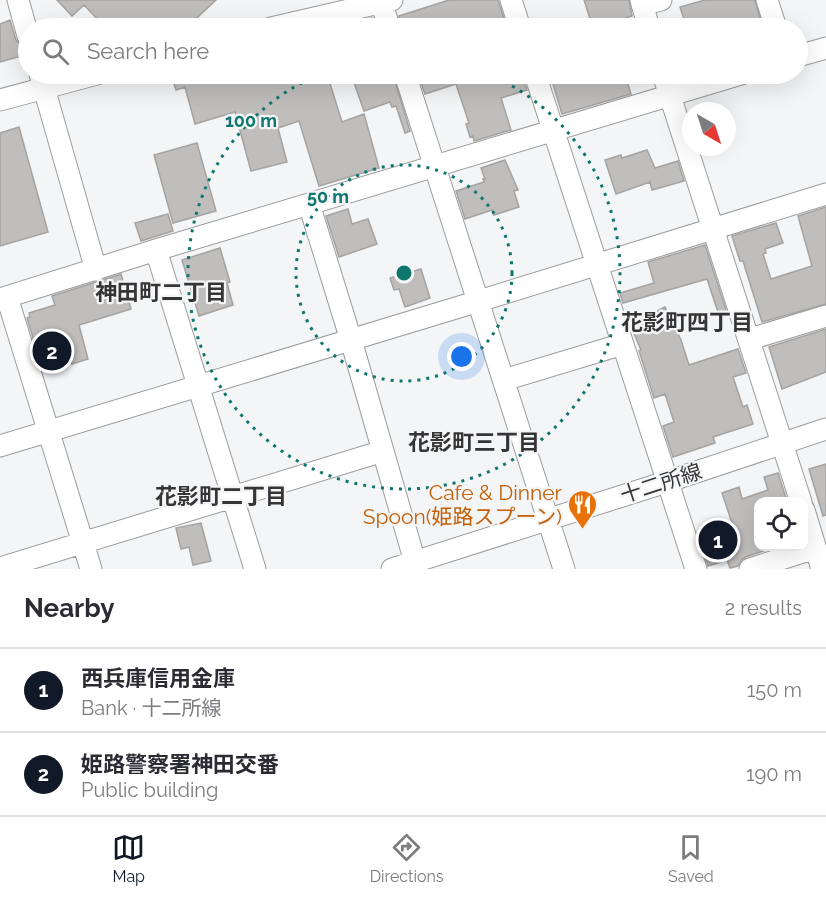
<!DOCTYPE html>
<html lang="en">
<head>
<meta charset="utf-8">
<style>
  body { margin:0; font-family:Raleway,"Noto Sans JP",sans-serif; background:#f7f7f7; color:#2b2b33 }
  .controls { position:absolute; right:18px; bottom:18px; display:grid; overflow:hidden; border-radius:12px; box-shadow:0 6px 24px #0002 }
  .controls button { width:54px; height:54px; display:grid; place-items:center; padding:0; border:0; border-bottom:2px solid #e1e1e2; background:#fff; color:#2b2b33; font:30px sans-serif }
  .compass { position:absolute; left:682px; top:102px; width:54px; height:54px; border-radius:50%; background:#fff; box-shadow:0 6px 24px #0002; rotate:141deg }
  .you { position:absolute; left:462px; top:357px; width:21px; height:21px; margin:-15px; border:4px solid #fff; border-radius:50%; background:#1a73e8; box-shadow:0 0 0 9px #1a73e833 }
  .badge { display:grid; place-items:center; width:39px; height:39px; border-radius:50%; background:#111827; color:#fff; font-size:20px; font-weight:700 }
  .pin { position:absolute; translate:-50% -50%; border:3px solid #fff; box-shadow:0 2px 6px #0006 }
  .list { margin:0; padding:0; list-style:none }
  h2 { display:flex; justify-content:space-between; align-items:center; height:78px; margin:0; padding:0 24px; font-size:26px }
  h2 small { font-size:20px; font-weight:400; color:#7c7c81 }
  .list li { display:grid; grid-template-columns:39px 1fr auto; gap:18px; align-items:center; box-sizing:border-box; height:84px; padding:0 24px; border-top:2px solid #e1e1e2 }
  .list b { display:block; font-size:22px; white-space:nowrap }
  .list p { margin:0; font-size:20px; white-space:nowrap; color:#7c7c81 }
  .list em { font-size:20px; font-style:normal; color:#7c7c81 }
  .icon { flex:none; width:33px; height:33px; fill:none; stroke:currentColor; stroke-width:2; stroke-linecap:round; stroke-linejoin:round }
  .map { position:relative; flex:none; width:826px; height:569px; overflow:hidden }
  .search { position:absolute; background:#fff; box-shadow:0 6px 24px #0002; left:18px; right:18px; top:18px; height:66px; display:flex; align-items:center; gap:15px; box-sizing:border-box; padding:0 21px; border-radius:33px; color:#7c7c81; font-size:22px }
  .sheet { height:246px; background:#fff }
  nav { display:flex; justify-content:space-around; align-items:center; box-sizing:border-box; height:84px; border-top:2px solid #e1e1e2; background:#fff; font-size:16px; color:#7c7c81 }
  nav a { display:grid; justify-items:center; gap:3px }
  nav .on { color:#111827 }
  .map>svg:first-child { display:block }
  .building { fill:#bfbebc; stroke:#a4a3a1; stroke-width:1.5 }
  .lines { fill:none; stroke-linecap:round; stroke-linejoin:round }
  .minor-casing { stroke:#9b9c9d; stroke-width:23 }
  .minor { stroke:#fff; stroke-width:21 }
  .ring { fill:none; stroke:#0f766e; stroke-width:3; stroke-dasharray:3 6 }
  .labels { text-anchor:middle; dominant-baseline:central; stroke-width:4.5; stroke-linejoin:round; paint-order:stroke }
  .street-label { font-size:21px; fill:#353536; stroke:#f4f5f7 }
  .food-label { font-size:21px; fill:#c56008; stroke:#f4f5f7; text-anchor:end }
  .neighbourhood-label { font-size:22px; font-weight:bold; fill:#353536; stroke:#f4f5f7 }
  .centre { fill:#0f766e; stroke:#f4f5f7; stroke-width:3 }
  .ring-label { font-size:18px; text-anchor:middle; font-weight:bold; fill:#0f766e; stroke:#f4f5f7; stroke-width:4.5; stroke-linejoin:round; paint-order:stroke }
</style>
</head>
<body>
<div class="map">
<svg width="826" height="569" viewBox="0 0 826 569">
  <rect width="100%" height="100%" fill="#f4f5f7"/>
  <path class="building" d="M57 0H216L186 28H176L172 23 166 28H106L84 5 72 16Z
    M449 0H498L507 28H402L399 16Z
    M584 0H629L632 16 593 28Z
    M705 0H755L763 28H687L680 7Z
    M372 18 377 28H335V26Z
    M10 20 16 40 23 47 25 55 0 62V24Z
    M171 74H327L342 122 364 114 379 168 319 186 299 121 278 128 287 162 251 171 235 112 195 124 185 87 176 90Z
    M351 74H393L410 131 405 133 396 106 392 107 390 102 364 111Z
    M418 74H521L527 90 501 98 511 130 474 141 473 136 470 137 466 124 469 123 456 84 425 94Z
    M550 74H601L603 78 616 74H625L631 94 562 114Z
    M19 127 48 232 0 246V133Z
    M197 143 216 211 173 223 154 155Z
    M647 150 655 168 678 161 684 181 652 190 650 182 616 194 605 160 621 155 622 158Z
    M505 160 518 190 514 191 519 207 494 215 492 210 465 219 456 191 484 182 483 179H485L481 168Z
    M826 207V304L762 322 743 261H740L732 236 776 223 783 243 765 249 766 253 763 254 771 279 812 266 798 216Z
    M348 209 352 224 368 219 377 244 339 257 326 216Z
    M168 214 173 231 141 241 135 223Z
    M705 245 727 313 719 315 707 279 623 303 620 293 654 283 648 262Z
    M220 248 230 282 227 283 233 305 199 316 182 260Z
    M421 269 430 298 405 307 399 289 394 290 390 278Z
    M121 274 131 309 79 325 88 359 72 364 68 352 40 361 27 318 30 317 29 313 55 305 52 296Z
    M665 307 681 340 689 365 738 349 746 373 733 377 743 407 747 405 753 424 713 437 715 443 673 457 663 426 674 422 665 394 654 398 639 351 641 350 630 324Z
    M826 329V372L782 389 769 347Z
    M826 464V515L823 516 809 469Z
    M778 473 787 501H759V546H778L746 557 741 560 738 566 730 568 727 560 708 566 699 537 733 526 722 493 739 487 742 499 768 490 764 477Z
    M201 523 211 561 193 565 189 547 181 549 176 528Z"/>
  <g class="lines">
    <defs>
      <path id="minor" d="M18 0 28 36
        M511 0 520 28
        M641 0 649 28
        M767 0 776 28
        M381 3 390 28
        M642 5 661 0
        M271 28 392 0
        M798 56 826 48
        M40 74 96 270
        M405 74 564 569
        M535 74 696 569
        M663 74 801 502
        M0 100 97 74
        M309 204 351 340 417 569
        M156 250 255 569
        M7 297 91 569
        M0 299 156 250 741 74
        M750 339 826 316
        M504 380 623 344
        M0 446 479 301 826 194
        M804 510 822 569
        M0 568 383 451
        M392 569 660 484 826 429
        M750 569 815 548"/>
    </defs>
    <use href="#minor" class="minor-casing"/>
    <use href="#minor" class="minor"/>
  </g>
  <g class="ring">
    <circle cx="404" cy="273" r="108"/>
    <path d="M488 74A216 216 0 1 1 320 74"/>
  </g>
  <defs>
    <symbol id="restaurant-pin" viewBox="-11 -11 22 30"><path d="M0 17L-7.5 6A9.5 9.5 0 1 1 7.5 6Z" fill="#e8710a" stroke="#f4f5f7"/><path d="M-5-6h1v4h1v-4h1v4h1v-4h1v5L-1.5 .5V6h-2V.5L-5-1ZM5-6V6H3V1.5H1.5Q1.5-4 5-6Z" fill="#fff"/></symbol>
  </defs>
  <g fill-rule="evenodd">
    <use href="#restaurant-pin" x="566" y="488" width="33" height="45"/>
  </g>
  <g class="labels">
    <g class="street-label">
      <text transform="translate(661 483) rotate(-18)">十二所線</text>
    </g>
    <g class="food-label">
      <text x="562" y="492">Cafe &amp; Dinner<tspan x="562" dy="24">Spoon(姫路スプーン)</tspan></text>
    </g>
    <g class="neighbourhood-label">
      <text x="161" y="292">神田町二丁目</text>
      <text x="687" y="322">花影町四丁目</text>
      <text x="474" y="442">花影町三丁目</text>
      <text x="221" y="496">花影町二丁目</text>
    </g>
  </g>
  <circle cx="404" cy="273" r="9" class="centre"/>
  <g class="ring-label">
    <text x="251" y="127">100 m</text>
    <text x="328" y="203">50 m</text>
  </g>
</svg>
<div class="controls">
<button><svg class="icon" aria-label="locate" viewBox="0 0 24 24"><circle cx="12" cy="12" r="6"/><path d="M12 2v4M12 18v4M2 12h4M18 12h4"/></svg></button>
</div>
<svg class="compass" viewBox="-18 -18 36 36"><path d="M0-13l5 13h-10z" fill="#e53935"/><path d="M0 13l5-13h-10z" fill="#7c7c81"/></svg>
<div class="you"></div>
<div class="pin badge" style="left:718px;top:540px">1</div>
<div class="pin badge" style="left:52px;top:351px">2</div>
<div class="search"><svg class="icon" aria-label="search" viewBox="0 0 24 24"><circle cx="10" cy="10" r="6"/><path d="M15 15l6 6"/></svg>Search here</div>
</div>
<section class="sheet">
<h2>Nearby<small>2 results</small></h2>
<ul class="list">
<li><span class="badge">1</span><div><b>西兵庫信用金庫</b><p>Bank · 十二所線</p></div><em>150 m</em></li>
<li><span class="badge">2</span><div><b>姫路警察署神田交番</b><p>Public building</p></div><em>190 m</em></li>
</ul>
</section>
<nav>
<a class="on"><svg class="icon" aria-label="map" viewBox="0 0 24 24"><path d="M3 6l6-2 6 2 6-2v14l-6 2-6-2-6 2zM9 4v14M15 6v14"/></svg>Map</a>
<a><svg class="icon" aria-label="directions" viewBox="0 0 24 24"><path d="M12 3l9 9-9 9-9-9zM9 14v-3h6M13 9l2 2-2 2"/></svg>Directions</a>
<a><svg class="icon" aria-label="saved" viewBox="0 0 24 24"><path d="M7 4h10v16l-5-4-5 4z"/></svg>Saved</a>
</nav>
</body>
</html>
